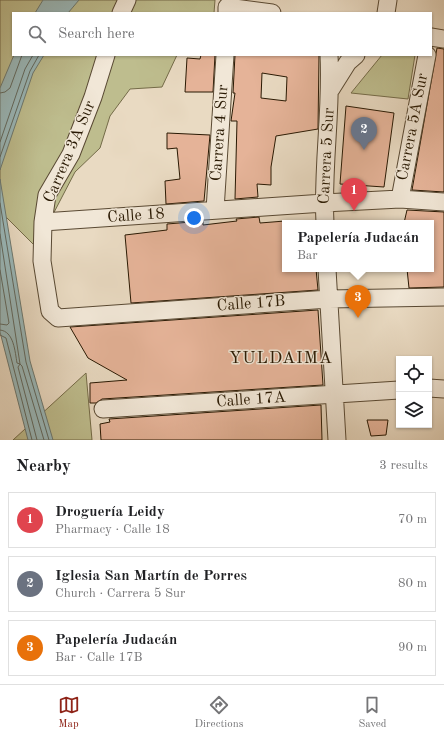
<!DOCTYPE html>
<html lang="en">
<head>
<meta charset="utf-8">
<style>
  body { margin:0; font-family:"Old Standard TT",serif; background:#f6f6f6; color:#202124 }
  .controls { position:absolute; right:12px; bottom:12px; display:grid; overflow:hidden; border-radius:0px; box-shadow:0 1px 3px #0004 }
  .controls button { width:36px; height:36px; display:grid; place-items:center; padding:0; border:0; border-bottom:1px solid #e0e0e0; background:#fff; color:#202124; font:20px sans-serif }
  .you { position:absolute; left:194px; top:218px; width:14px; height:14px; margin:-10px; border:3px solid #fff; border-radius:50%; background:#1a73e8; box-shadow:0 0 0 6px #1a73e833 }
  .badge { display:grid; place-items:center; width:26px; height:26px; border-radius:50%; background:#8f2418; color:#fff; font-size:13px; font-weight:700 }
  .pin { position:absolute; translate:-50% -33px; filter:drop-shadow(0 1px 2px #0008) }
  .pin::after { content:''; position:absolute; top:21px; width:14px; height:12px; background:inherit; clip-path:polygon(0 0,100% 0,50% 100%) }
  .popup { position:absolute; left:282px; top:220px; width:152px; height:52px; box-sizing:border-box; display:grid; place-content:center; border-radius:0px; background:#fff; filter:drop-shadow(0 1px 3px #0005); font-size:13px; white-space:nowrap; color:#757577 }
  .popup b { font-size:15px; color:#202124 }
  .popup::after { content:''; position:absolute; left:50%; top:100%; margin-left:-8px; border:8px solid transparent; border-top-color:#fff }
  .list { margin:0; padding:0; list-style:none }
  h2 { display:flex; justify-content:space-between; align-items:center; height:52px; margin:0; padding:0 16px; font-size:17px }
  h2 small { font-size:13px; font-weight:400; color:#757577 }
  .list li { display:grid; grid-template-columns:26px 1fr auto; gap:12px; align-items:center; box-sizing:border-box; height:56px; margin:0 8px 8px; padding:0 8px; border:1px solid #e0e0e0; border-radius:0px }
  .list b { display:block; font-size:15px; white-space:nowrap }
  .list p { margin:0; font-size:13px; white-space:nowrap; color:#757577 }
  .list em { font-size:13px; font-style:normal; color:#757577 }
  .icon { flex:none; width:22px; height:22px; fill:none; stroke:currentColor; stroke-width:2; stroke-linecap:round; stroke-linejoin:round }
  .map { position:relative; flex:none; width:444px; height:440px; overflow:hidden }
  .search { position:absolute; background:#fff; box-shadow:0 1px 3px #0004; left:12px; right:12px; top:12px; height:44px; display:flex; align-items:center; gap:10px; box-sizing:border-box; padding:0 14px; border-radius:0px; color:#757577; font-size:15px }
  .sheet { height:244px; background:#fff }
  nav { display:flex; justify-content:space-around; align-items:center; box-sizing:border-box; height:56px; border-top:1px solid #e0e0e0; background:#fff; font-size:11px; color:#757577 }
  nav a { display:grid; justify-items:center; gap:2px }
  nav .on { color:#8f2418 }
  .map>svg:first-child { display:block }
  .green { fill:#bebd8e; stroke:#746b48 }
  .water { fill:#9ab9bb; stroke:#6d7971 }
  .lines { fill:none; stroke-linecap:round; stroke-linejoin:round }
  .shore { stroke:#62695f; stroke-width:1 }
  .building { fill:#e5b398; stroke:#291903; fill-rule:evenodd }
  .street-casing { stroke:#594933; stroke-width:19 }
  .street { stroke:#f1e7d7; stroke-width:17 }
  .labels { text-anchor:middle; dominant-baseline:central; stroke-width:3; stroke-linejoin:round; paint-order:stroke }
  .street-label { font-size:16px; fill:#291903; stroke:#f1e7d7 }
  .neighbourhood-label { font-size:17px; letter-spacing:1px; fill:#291903; stroke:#f1e7d7 }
</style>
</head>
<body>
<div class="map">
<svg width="444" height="440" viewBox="0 0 444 440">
  <rect width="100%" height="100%" fill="#e9dac2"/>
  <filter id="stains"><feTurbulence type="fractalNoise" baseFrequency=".005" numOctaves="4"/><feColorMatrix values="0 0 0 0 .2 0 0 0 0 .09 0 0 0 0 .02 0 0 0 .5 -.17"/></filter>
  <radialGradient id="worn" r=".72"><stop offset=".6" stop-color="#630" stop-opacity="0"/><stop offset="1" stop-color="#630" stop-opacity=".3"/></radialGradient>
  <path class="green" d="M0 0H215L214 13H13V55H177L162 87 130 89 110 116 100 148 75 172 36 247 0 211Z
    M382 55H415L408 99 351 93Z
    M86 373 92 440H13Z"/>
  <path class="water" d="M43 0H79L68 13H35Z
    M14 55H44L33 73 0 170V88Z
    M0 179 30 361 53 440H28L0 332Z"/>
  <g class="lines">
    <path class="shore" d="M0 93 5 92 10 88 22 55
      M0 142 25 69 33 55
      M0 157 30 71 39 55
      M0 203 26 362 49 440
      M0 234 20 364 17 363C15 352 14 331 0 330
      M0 270 9 323 7 325 0 324
      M0 335 6 338 32 440
      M37 440 18 367 20 364 22 366 44 440"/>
  </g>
  <path class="building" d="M437 48 444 49V192L412 190Z
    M201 55H215L213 92H185L187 58 200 59Z
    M235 55H319L318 129 276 136 271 167V185L257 184 258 197 235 199 237 121H231L235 93H233ZM262 73 287 77 286 101 261 98Z
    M346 106 394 113 384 187 340 184Z
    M167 133 210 135 204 201 166 204 165 181 180 179 177 148 167 149Z
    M407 210 444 212V287L409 288 407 269H431V223H404Z
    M259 217 260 223 285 221V269H316L318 290 131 303 125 235 167 230V224L203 221V225L237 221 236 219Z
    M318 310 323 385 102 399 96 403H90V383L127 380 88 358 70 327Z
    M321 405 322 440H101L100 424 110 422 109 419Z
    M367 420H388L386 435 371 436Z"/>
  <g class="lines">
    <defs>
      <path id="street" d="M121 13 127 0
        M227 13V7L272 13
        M386 13 388 0
        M431 37 444 39
        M106 55 93 97 71 154 47 195 43 222 42 261 50 311 58 318 329 299 444 297
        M331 89 348 62 356 55
        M400 199 427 55
        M215 210 225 55
        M43 222 324 203 400 199 444 202
        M325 223C322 167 332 111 329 55
        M327 269 337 440
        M429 388 444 389
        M103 409 399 390"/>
    </defs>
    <use href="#street" class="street-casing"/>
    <use href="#street" class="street"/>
  </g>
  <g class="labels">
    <g class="street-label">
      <text transform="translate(413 127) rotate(-79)">Carrera 5A Sur</text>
      <text transform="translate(220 133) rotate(-86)">Carrera 4 Sur</text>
      <text transform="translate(70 152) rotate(-67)">Carrera 3A Sur</text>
      <text transform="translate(327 156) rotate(-87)">Carrera 5 Sur</text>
      <text transform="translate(136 216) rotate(-4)">Calle 18</text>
      <text transform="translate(251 304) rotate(-4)">Calle 17B</text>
      <text transform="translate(251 400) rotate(-4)">Calle 17A</text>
    </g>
    <g class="neighbourhood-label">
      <text x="281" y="358">YULDAIMA</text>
    </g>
  </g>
  <rect width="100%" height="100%" filter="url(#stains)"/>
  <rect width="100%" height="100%" fill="url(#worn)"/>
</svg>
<div class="controls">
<button><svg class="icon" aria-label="locate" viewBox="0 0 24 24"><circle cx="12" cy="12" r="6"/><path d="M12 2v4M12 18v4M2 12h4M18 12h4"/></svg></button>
<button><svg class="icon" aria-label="layers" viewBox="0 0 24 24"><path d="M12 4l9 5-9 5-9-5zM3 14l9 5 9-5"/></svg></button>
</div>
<div class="you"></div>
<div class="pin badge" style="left:354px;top:211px;background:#e0444e">1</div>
<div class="pin badge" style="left:364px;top:150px;background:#6b7280">2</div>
<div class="pin badge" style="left:358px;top:318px;background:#e8710a">3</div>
<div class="popup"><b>Papelería Judacán</b>Bar</div>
<div class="search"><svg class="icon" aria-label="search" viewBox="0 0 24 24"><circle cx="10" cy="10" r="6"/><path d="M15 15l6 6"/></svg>Search here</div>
</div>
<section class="sheet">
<h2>Nearby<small>3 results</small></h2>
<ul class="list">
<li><span class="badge" style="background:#e0444e">1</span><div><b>Droguería Leidy</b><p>Pharmacy · Calle 18</p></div><em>70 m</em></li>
<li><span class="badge" style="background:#6b7280">2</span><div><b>Iglesia San Martín de Porres</b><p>Church · Carrera 5 Sur</p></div><em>80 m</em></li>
<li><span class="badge" style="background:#e8710a">3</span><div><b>Papelería Judacán</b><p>Bar · Calle 17B</p></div><em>90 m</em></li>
</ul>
</section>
<nav>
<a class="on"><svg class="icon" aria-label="map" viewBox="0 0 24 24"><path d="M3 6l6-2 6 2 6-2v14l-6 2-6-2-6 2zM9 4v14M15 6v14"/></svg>Map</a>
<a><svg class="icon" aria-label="directions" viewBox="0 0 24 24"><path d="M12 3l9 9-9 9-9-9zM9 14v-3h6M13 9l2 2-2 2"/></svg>Directions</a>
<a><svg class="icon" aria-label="saved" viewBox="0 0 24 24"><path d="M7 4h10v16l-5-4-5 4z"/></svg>Saved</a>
</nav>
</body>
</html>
